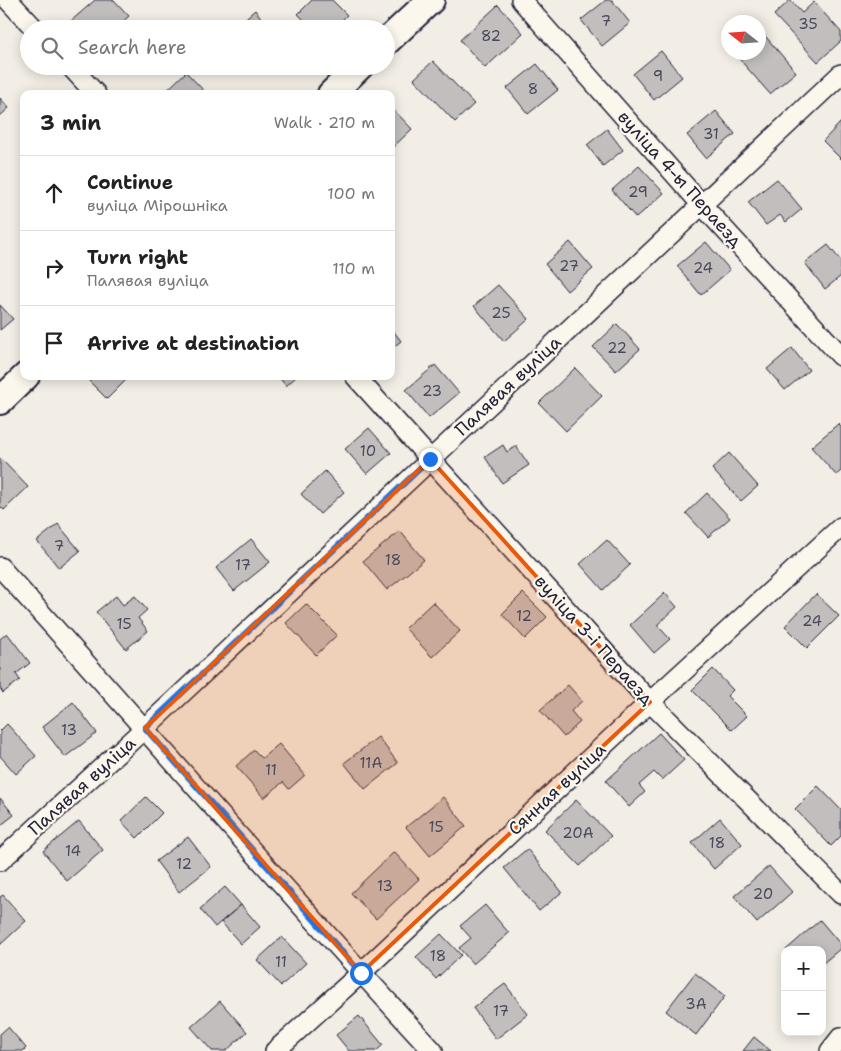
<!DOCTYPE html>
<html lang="en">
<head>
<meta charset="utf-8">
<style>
  body { margin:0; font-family:"Shantell Sans",sans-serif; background:#f6f6f6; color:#222 }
  .controls { position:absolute; right:15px; bottom:15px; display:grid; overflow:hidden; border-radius:10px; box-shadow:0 2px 12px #0003 }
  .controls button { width:45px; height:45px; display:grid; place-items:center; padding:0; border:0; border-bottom:1px solid #e0e0e0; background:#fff; color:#222; font:25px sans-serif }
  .compass { position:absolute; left:721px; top:15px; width:45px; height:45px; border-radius:50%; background:#fff; box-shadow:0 2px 12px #0003; rotate:287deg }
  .stop { position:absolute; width:15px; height:15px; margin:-11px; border:4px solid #1a73e8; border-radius:50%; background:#fff }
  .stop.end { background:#1a73e8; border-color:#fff; box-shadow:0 1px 5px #0008 }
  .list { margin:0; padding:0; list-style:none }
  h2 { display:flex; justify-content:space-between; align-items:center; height:65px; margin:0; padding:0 20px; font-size:21px }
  h2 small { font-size:16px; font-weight:400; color:#767676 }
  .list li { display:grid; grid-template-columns:32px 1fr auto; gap:15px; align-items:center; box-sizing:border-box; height:75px; padding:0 20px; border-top:1px solid #e0e0e0 }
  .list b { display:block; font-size:19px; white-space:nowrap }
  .list p { margin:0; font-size:16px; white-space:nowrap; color:#767676 }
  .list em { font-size:16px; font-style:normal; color:#767676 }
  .icon { flex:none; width:28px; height:28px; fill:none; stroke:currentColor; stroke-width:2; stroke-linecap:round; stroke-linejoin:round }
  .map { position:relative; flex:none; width:841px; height:1051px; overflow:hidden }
  .search { position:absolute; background:#fff; box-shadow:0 2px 12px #0003; left:20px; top:20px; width:375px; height:55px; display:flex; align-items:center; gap:12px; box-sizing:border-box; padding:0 18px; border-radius:28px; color:#767676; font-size:19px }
  .panel { position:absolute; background:#fff; box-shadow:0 2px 12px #0003; left:20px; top:90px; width:375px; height:290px; border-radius:10px }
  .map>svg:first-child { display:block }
  .building { fill:#c2bebe; stroke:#22223b }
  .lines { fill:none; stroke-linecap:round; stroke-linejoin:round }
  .minor-casing { stroke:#22223b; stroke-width:22 }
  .secondary-casing { stroke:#22223b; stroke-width:30 }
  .minor { stroke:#fbf7ec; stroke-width:19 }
  .secondary { stroke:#fbf7ec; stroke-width:26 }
  .route { stroke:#1a73e8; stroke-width:6 }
  .marked { fill:#e8590c; fill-opacity:0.2; stroke:#e8590c; stroke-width:4; stroke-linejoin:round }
  .labels { text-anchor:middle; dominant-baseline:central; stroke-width:4.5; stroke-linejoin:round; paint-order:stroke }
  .number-label { font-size:15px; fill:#4a495c }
  .street-label { font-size:18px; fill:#22223b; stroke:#fbf7ec }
</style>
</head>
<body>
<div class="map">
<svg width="841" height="1051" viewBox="0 0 841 1051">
  <rect width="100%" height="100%" fill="#f2eee5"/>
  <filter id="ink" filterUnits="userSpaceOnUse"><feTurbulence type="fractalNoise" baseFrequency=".02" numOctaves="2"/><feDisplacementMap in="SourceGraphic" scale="10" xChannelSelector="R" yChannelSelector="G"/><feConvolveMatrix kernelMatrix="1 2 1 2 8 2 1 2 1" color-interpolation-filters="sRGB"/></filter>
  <g filter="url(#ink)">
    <path class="building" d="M95 0H114L129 16 115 29H78L71 21Z
      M312 0H332L347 15 333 29H313L298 14Z
      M606 0H612L630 23 602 46 581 20Z
      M790 0 802 13 814 2 841 32V41L818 62 774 15Z
      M498 5 523 33 485 68 460 40Z
      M255 10 270 29H233Z
      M760 30 796 72 770 94 734 53 758 52V31Z
      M661 51 682 77 654 100 633 74Z
      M433 61 474 104 455 122 414 79Z
      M537 64 558 90 528 114 507 88Z
      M186 72 207 94H163Z
      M0 98 9 108 0 116Z
      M391 107 412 129 391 149Z
      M716 111 735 134 706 158 687 135Z
      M841 122V159L823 141Z
      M607 129 623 150 603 166 587 145Z
      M639 166 664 193 636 218 612 190Z
      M777 179 802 209 786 222 780 215 766 225 748 202Z
      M570 242 593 269 567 291 545 264Z
      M706 242 730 270 701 295 677 266Z
      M828 245 841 261V276L825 289 805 263Z
      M498 285 529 319 504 341 474 306Z
      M0 305 13 319 0 330Z
      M617 324 640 349 616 371 593 347Z
      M391 328 401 341 391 349Z
      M792 348 809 370 785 390 767 369Z
      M435 365 459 393 429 418 406 390Z
      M575 368 602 396 566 431 539 403Z
      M84 376H130L107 399Z
      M278 376H297L286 386Z
      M838 424 841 427V471L836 475 811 447Z
      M369 428 391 453 367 474 345 449Z
      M503 445 507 452 516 446 529 465 502 483 485 457Z
      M729 453 758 486 741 501 712 469Z
      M0 458 28 487 4 510 0 506Z
      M325 471 344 492 320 514 301 494Z
      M707 493 730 518 708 537 686 513Z
      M58 524 80 551 59 568 37 541Z
      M400 531 424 560 387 590 363 561Z
      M251 539 270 562 234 591 216 568Z
      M607 540 630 565 603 590 580 564Z
      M523 593 547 617 525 639 502 614Z
      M665 593 677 607 657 625 670 639 654 653 630 625Z
      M816 594 839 616 807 648 785 626Z
      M116 596 123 605 135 596 147 610 138 618 148 631 126 649 96 612Z
      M433 602 460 631 432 657 405 628Z
      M306 604 337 635 316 655 286 623Z
      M7 633 30 663 16 674 20 680 3 693 0 688V639Z
      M713 669 733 690 727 696 747 716 732 730 692 690Z
      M568 685 582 701 571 711 580 722 564 737 540 710Z
      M73 702 97 733 65 757 42 727Z
      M7 724 36 756 16 774 0 756V731Z
      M659 733 684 760 662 780 654 772 639 785 645 792 629 807 606 781Z
      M378 737 398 763 365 789 344 763Z
      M279 744 305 775 289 789 283 782 264 798 236 766 254 750 262 758Z
      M818 786 841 810V836L831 846 795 809Z
      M146 797 162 813 137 838 121 821Z
      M443 797 466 826 430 856 406 827Z
      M0 798 14 815 0 826Z
      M576 800 611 836 580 866 545 830Z
      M720 818 742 844 714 869 692 843Z
      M79 821 103 850 67 881 43 851Z
      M188 837 211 867 179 892 156 861Z
      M527 849 562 892 539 911 504 868Z
      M394 852 419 879 376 919 351 893Z
      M769 866 792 892 757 923 734 896Z
      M225 887 241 905 215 927 200 909Z
      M3 895 26 921 0 945V897Z
      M241 905 260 927 241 944 221 922Z
      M485 905 509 933 473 964 459 948 471 938 460 926Z
      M820 920 841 945V948L822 964V950H786Z
      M441 934 461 955 436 979 416 957Z
      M282 937 306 963 281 986 257 960Z
      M695 973 725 996 696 1035 666 1011Z
      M505 984 528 1014 496 1039 473 1008Z
      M220 1001 247 1032 226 1051H212L191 1027Z
      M359 1016 383 1045 376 1051H349L336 1035Z
      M8 1027 26 1048 23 1051H0V1034Z
      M754 1037 771 1051H743Z"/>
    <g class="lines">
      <defs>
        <path id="minor" d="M8 0 35 29
          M521 0 701 204 841 356
          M70 66 96 94
          M355 376 650 702 841 894
          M0 567C145 728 286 892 433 1051
          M0 861 145 728 841 74
          M275 1051 361 973 650 702 841 527
          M830 1051 841 1037"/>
        <path id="secondary" d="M386 42 431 0
          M331 94 360 66
          M0 401 26 376"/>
      </defs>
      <use href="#minor" class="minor-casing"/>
      <use href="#secondary" class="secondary-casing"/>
      <use href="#minor" class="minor"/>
      <use href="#secondary" class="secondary"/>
    </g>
  </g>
  <g class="lines" filter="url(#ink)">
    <path class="route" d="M361 973 145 728 430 459"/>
  </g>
  <path class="marked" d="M430 459 650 702 361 973 145 728Z"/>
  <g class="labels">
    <g class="number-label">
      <text x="606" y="21">7</text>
      <text x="808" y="24">35</text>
      <text x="491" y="36">82</text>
      <text x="658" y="76">9</text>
      <text x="533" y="89">8</text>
      <text x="711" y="134">31</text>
      <text x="638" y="192">29</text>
      <text x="569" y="266">27</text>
      <text x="703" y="268">24</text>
      <text x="501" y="313">25</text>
      <text x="617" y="348">22</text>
      <text x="432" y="391">23</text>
      <text x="368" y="451">10</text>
      <text x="59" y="546">7</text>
      <text x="393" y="560">18</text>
      <text x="243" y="565">17</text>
      <text x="524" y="616">12</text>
      <text x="812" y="621">24</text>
      <text x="124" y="624">15</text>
      <text x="69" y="730">13</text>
      <text x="371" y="763">11А</text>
      <text x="271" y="770">11</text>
      <text x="436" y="827">15</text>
      <text x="578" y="833">20А</text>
      <text x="717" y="843">18</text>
      <text x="73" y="851">14</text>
      <text x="184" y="864">12</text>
      <text x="385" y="886">13</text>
      <text x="763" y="894">20</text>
      <text x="438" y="956">18</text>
      <text x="281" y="962">11</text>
      <text x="696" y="1004">3А</text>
      <text x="501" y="1011">17</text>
    </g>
    <g class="street-label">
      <text transform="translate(680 179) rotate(48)">вуліца 4-ы Пераезд</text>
      <text transform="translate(508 386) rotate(-43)">Палявая вуліца</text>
      <text transform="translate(594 640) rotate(48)">вуліца 3-і Пераезд</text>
      <text transform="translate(82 786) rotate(-42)">Палявая вуліца</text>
      <text transform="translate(557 789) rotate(-43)">Сянная вуліца</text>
    </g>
  </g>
</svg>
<div class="controls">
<button>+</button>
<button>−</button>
</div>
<svg class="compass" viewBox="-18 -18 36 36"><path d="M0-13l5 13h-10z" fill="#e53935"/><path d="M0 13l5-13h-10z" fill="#767676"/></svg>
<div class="stop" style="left:361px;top:973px"></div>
<div class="stop end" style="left:430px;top:459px"></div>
<div class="search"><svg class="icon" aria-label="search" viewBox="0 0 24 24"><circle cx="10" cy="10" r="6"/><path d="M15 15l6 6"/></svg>Search here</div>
<section class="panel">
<h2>3 min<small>Walk · 210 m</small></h2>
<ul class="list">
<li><svg class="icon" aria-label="ahead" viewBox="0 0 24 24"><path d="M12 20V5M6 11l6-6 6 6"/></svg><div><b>Continue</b><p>вуліца Мірошніка</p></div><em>100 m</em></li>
<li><svg class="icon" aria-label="right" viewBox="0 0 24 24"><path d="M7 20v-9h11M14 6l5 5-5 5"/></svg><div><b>Turn right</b><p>Палявая вуліца</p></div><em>110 m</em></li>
<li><svg class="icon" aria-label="arrive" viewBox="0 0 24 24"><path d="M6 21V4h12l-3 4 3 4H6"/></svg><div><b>Arrive at destination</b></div></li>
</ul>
</section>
</div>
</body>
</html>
